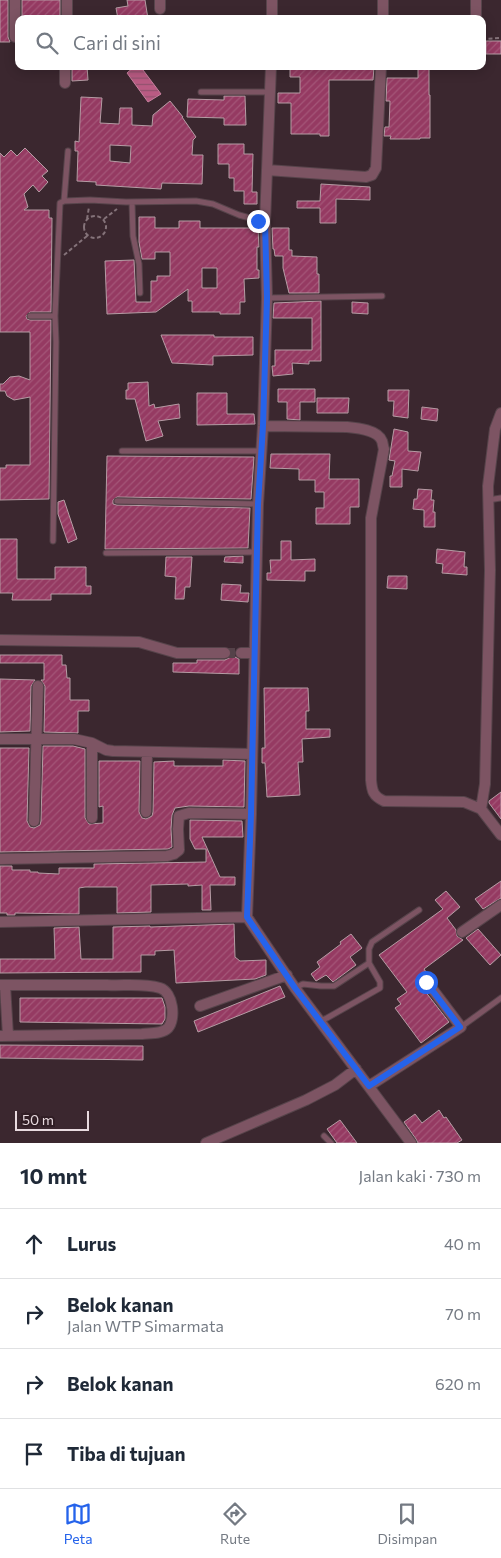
<!DOCTYPE html>
<html lang="id">
<head>
<meta charset="utf-8">
<style>
  body { margin:0; font-family:Commissioner,sans-serif; background:#f2f2f3; color:#1f2937 }
  .scale { position:absolute; left:15px; bottom:12px; width:74px; box-sizing:border-box; padding-left:5px; border:2px solid #e8dadf; border-top:0; font-size:14px; line-height:18px; white-space:nowrap; color:#e8dadf; -webkit-text-stroke:4px #311e25; paint-order:stroke }
  .stop { position:absolute; width:15px; height:15px; margin:-11px; border:4px solid #2563eb; border-radius:50%; background:#fff }
  .stop.end { background:#2563eb; border-color:#fff; box-shadow:0 1px 5px #0008 }
  .list { margin:0; padding:0; list-style:none }
  h2 { display:flex; justify-content:space-between; align-items:center; height:65px; margin:0; padding:0 20px; font-size:21px }
  h2 small { font-size:16px; font-weight:400; color:#747a83 }
  .list li { display:grid; grid-template-columns:32px 1fr auto; gap:15px; align-items:center; box-sizing:border-box; height:70px; padding:0 20px; border-top:1px solid #e0e1e3 }
  .list b { display:block; font-size:19px; white-space:nowrap }
  .list p { margin:0; font-size:16px; white-space:nowrap; color:#747a83 }
  .list em { font-size:16px; font-style:normal; color:#747a83 }
  .icon { flex:none; width:28px; height:28px; fill:none; stroke:currentColor; stroke-width:2; stroke-linecap:round; stroke-linejoin:round }
  .map { position:relative; flex:none; width:501px; height:1143px; overflow:hidden }
  .search { position:absolute; background:#fff; box-shadow:0 2px 12px #0003; left:15px; right:15px; top:15px; height:55px; display:flex; align-items:center; gap:12px; box-sizing:border-box; padding:0 18px; border-radius:10px; color:#747a83; font-size:19px }
  .sheet { height:345px; background:#fff }
  nav { display:flex; justify-content:space-around; align-items:center; box-sizing:border-box; height:70px; border-top:1px solid #e0e1e3; background:#fff; font-size:14px; color:#747a83 }
  nav a { display:grid; justify-items:center; gap:2px }
  nav .on { color:#2563eb }
  .map>svg:first-child { display:block }
  .water { fill:url(#water-rules); stroke:#c8819f }
  .building { fill:url(#building-hatch); stroke:#b59ca4; fill-rule:evenodd }
  .lines { fill:none; stroke-linecap:round; stroke-linejoin:round }
  .street-tunnel { stroke:#554249; stroke-width:10; stroke-dasharray:10 5; stroke-linecap:butt }
  .lane-casing { stroke:#57444b; stroke-width:7 }
  .street-casing { stroke:#57444b; stroke-width:12 }
  .path { stroke:#847279; stroke-width:2; stroke-dasharray:4 2.5; stroke-linecap:butt }
  .lane { stroke:#7d5463; stroke-width:5 }
  .street { stroke:#7d5463; stroke-width:10 }
  .route { stroke:#2563eb; stroke-width:6 }
</style>
</head>
<body>
<div class="map">
<svg width="501" height="1143" viewBox="0 0 501 1143">
  <defs>
    <pattern id="water-rules" width="6" height="5" patternUnits="userSpaceOnUse" patternTransform="scale(1.25)"><rect width="6" height="5" fill="#ba5b83"/><path d="M0 2.5h6" fill="none" stroke="#91526d"/></pattern>
    <pattern id="building-hatch" width="6" height="6" patternUnits="userSpaceOnUse" patternTransform="scale(1.25)"><rect width="6" height="6" fill="#953a62"/><path d="M-1 1l2-2M0 6l6-6M5 7l2-2" fill="none" stroke="#a45678"/></pattern>
  </defs>
  <rect width="100%" height="100%" fill="#3b272f"/>
  <path class="water" d="M135 66H140L161 94 148 102 127 73Z"/>
  <path class="building" d="M0 0H8V37L10 42H0Z
    M22 0H60V19H22Z
    M127 0H145L148 19H118L116 8 128 6Z
    M486 41H501V54H486Z
    M72 66H87L88 80 72 81Z
    M418 66H429V95H430V138H420V139H390L391 136H384L385 127H389L390 101H386L387 78H418Z
    M290 67H374L373 80H329V136H320V134H291V103H278V93H300V77H290Z
    M224 96H245L246 125H224V118L187 117 188 99 224 100Z
    M81 97 102 98 100 123 119 124 120 108H132V125L152 126 153 115 170 101 183 117H182L196 137 193 140 192 155H203L202 184 162 183 161 189 96 185V182L77 181 78 151H75V141L79 142ZM110 145 131 146 130 163 110 161Z
    M218 144H244V154H253L252 192H257V204H244V191H234V178H229V164H218Z
    M25 148 48 171 42 176 48 182 39 192 33 185 24 194 28 207 24 210H49V218H52L51 312H30L26 316 27 319 30 320H51L49 499 0 500V468H6V465H30V397L14 400 7 396 5 391H0V384H3L10 377 19 376 30 380V332H0V153L4 157 11 150 17 156Z
    M321 184 370 187V200L336 199V223H320V208H297V201H320Z
    M139 217H155V228H179V221H200V228H258L259 247H257V270H259V278L244 279 245 302H240V314H220V312H192V301H188V289L156 312 107 314 105 261 134 260 136 302H151V281H157V276H170V252H155V259H142L139 242ZM202 268H217V288H202Z
    M272 228H289V250H292V256L317 257V274H319V293H289L283 268V256H275L274 249H273Z
    M321 301V361H309V364L292 363 293 374 273 376 272 366H275V350H312V318H273L274 303Z
    M352 302 368 303V314L352 313Z
    M161 335H214V337H253V355L213 356V365L172 363Z
    M148 382 149 406 154 404 155 408 179 404 180 418 158 421 163 436 146 441 135 399H126V390H128V383Z
    M278 389H315V402H300V420L287 419V402H278Z
    M388 390H409L408 418 393 416 394 401H388Z
    M197 393H227V414H254L255 424 197 425Z
    M317 398H349L348 413H317Z
    M422 407 438 409 437 421 421 419Z
    M394 429 408 432V451L421 452 418 471 402 469V487H390V476H392L395 461 389 460Z
    M271 454H330L329 479H359V507H350V524H316V508H324V492H315V480H299V469L270 468Z
    M107 456 254 457 251 499H250L117 497 113 500V504L117 505 250 508 248 548 105 549Z
    M418 489 432 490 431 500H434L433 512H435V527H424V510L413 509 414 499H417Z
    M64 500 77 539 68 543 58 514V502Z
    M0 539H17V579H55V567H86V586H91V594H51V600H12L13 593H0Z
    M281 541H291V560L315 559V571H305V581L267 580V573H271L270 560H281Z
    M437 549 465 552 464 567H467V575L442 573 443 564 436 563Z
    M243 556V563L224 562 225 557Z
    M166 557H192L190 587H185L184 599H175L176 577 165 576Z
    M388 576H407V589L387 588Z
    M222 584 241 585 240 593H249L248 602 221 600Z
    M0 655H62V665H66L67 678H70V700H89V711H78V733L44 732 45 686 41 680H44V663H0Z
    M231 657H235L239 659V674L173 672V663H197V660H225Z
    M0 679 35 680 31 686 30 731 0 732Z
    M264 688H308L309 711H306V729H330V737L302 739 303 762H298L300 795 267 797 265 763H262V748H265Z
    M43 746H73L85 749V818L89 824 103 823V806L99 807V761H140L139 812 142 818 146 819 152 816 153 812 154 762 174 761V766H223V760L245 761 244 807 189 806 175 808 172 815 171 829 172 847 168 849 0 852V748H29L27 821 30 827 34 828 40 825 41 821Z
    M501 792V819L489 803V801Z
    M190 820 242 821 243 837H202L220 877H235V885H210L211 910H202V885L188 886V884L151 885V912L117 913V887H85L79 888V914L15 913V915H7V913H0V866H12V870H30V872H38V873L59 874V868H94V864L206 862V849H195L190 839Z
    M501 881V898L483 909 475 899Z
    M446 891 460 907 447 918 456 930 457 936 463 940 424 969 428 975 423 976 421 979V986L449 1022 421 1043 395 1008 401 1004 397 999 407 992 379 955 443 909 435 900Z
    M234 924 235 957 240 961 266 960V975L255 979 176 983 174 950 155 951V955H141V972L0 973V959H55L54 928 79 927 81 959H113V927L150 926V927Z
    M478 929 501 955 490 965 466 938Z
    M351 934 362 948 350 957 356 965 333 982 326 975 316 981 311 974 320 967 317 962 341 944 340 942Z
    M280 986 285 997 198 1032 194 1021Z
    M20 998H162L165 1007V1019L162 1024 20 1022Z
    M0 1045 143 1046V1060L0 1058Z
    M439 1110 444 1118 446 1117 462 1140 457 1143H418L416 1139 404 1122 415 1114 422 1123Z
    M340 1120 357 1143H337L327 1129Z"/>
  <g class="lines">
    <path class="street-tunnel" d="M225 653H241"/>
    <defs>
      <path id="lane" d="M201 92H270
        M64 201 68 151
        M132 202 133 236 139 264 140 293
        M267 298 382 296
        M30 316H55
        M122 451H261
        M488 500 501 498
        M117 501 258 504
        M53 541 56 342 55 316 60 203 64 201 90 200 126 202 196 201 213 204 239 215 265 222
        M106 553 256 552
        M295 988 303 984 321 986H334L369 963V949L372 942 419 910
        M320 1021 327 1018 380 988V982L369 963
        M461 1027 501 998
        M324 1136 331 1143"/>
      <path id="street" d="M160 9V0
        M67 19V0
        M272 19V0
        M383 19V0
        M476 19V0
        M15 37V0
        M271 66 265 222 267 298 263 426 258 504 251 814 247 917 295 988 411 1143
        M65 83V66
        M267 170 366 177 372 175 376 168 381 66
        M263 426 347 427C358 428 378 430 382 441 383 444 383 447 384 449L371 518V780C372 791 373 796 384 801L464 802 481 809 501 835
        M0 640 139 642 177 653H225
        M241 653H254
        M0 739H74L92 743 106 750 113 751 252 754
        M92 743V818
        M481 809 485 784 490 570 488 486 495 429 501 413
        M146 812 147 752
        M34 821 38 686
        M0 859 167 856 174 854 179 850 178 829 179 816 189 813 251 814
        M0 922 247 917
        M462 932 501 905
        M0 985C36 985 71 985 107 985 124 986 143 983 160 988 173 992 176 1019 168 1028 162 1034 150 1033 142 1034L0 1036
        M5 985 8 1036
        M200 1006 287 975
        M369 1086 461 1027 427 982
        M206 1143 306 1100 335 1085 356 1069"/>
    </defs>
    <use href="#lane" class="lane-casing"/>
    <use href="#street" class="street-casing"/>
    <path class="path" d="M482 39 501 38
      M84 227a11 11 0 1 1 22 0a11 11 0 1 1-22 0Z
      M87 219 89 207
      M104 219 117 209
      M64 255 87 236"/>
    <use href="#lane" class="lane"/>
    <use href="#street" class="street"/>
  </g>
  <g class="lines">
    <path class="route" d="M258 221 265 222 267 298 263 426 258 504 251 814 247 917 295 988 369 1086 460 1027 426 982"/>
  </g>
</svg>
<div class="scale">50 m</div>
<div class="stop" style="left:426px;top:982px"></div>
<div class="stop end" style="left:258px;top:221px"></div>
<div class="search"><svg class="icon" aria-label="search" viewBox="0 0 24 24"><circle cx="10" cy="10" r="6"/><path d="M15 15l6 6"/></svg>Cari di sini</div>
</div>
<section class="sheet">
<h2>10 mnt<small>Jalan kaki · 730 m</small></h2>
<ul class="list">
<li><svg class="icon" aria-label="ahead" viewBox="0 0 24 24"><path d="M12 20V5M6 11l6-6 6 6"/></svg><div><b>Lurus</b></div><em>40 m</em></li>
<li><svg class="icon" aria-label="right" viewBox="0 0 24 24"><path d="M7 20v-9h11M14 6l5 5-5 5"/></svg><div><b>Belok kanan</b><p>Jalan WTP Simarmata</p></div><em>70 m</em></li>
<li><svg class="icon" aria-label="right" viewBox="0 0 24 24"><path d="M7 20v-9h11M14 6l5 5-5 5"/></svg><div><b>Belok kanan</b></div><em>620 m</em></li>
<li><svg class="icon" aria-label="arrive" viewBox="0 0 24 24"><path d="M6 21V4h12l-3 4 3 4H6"/></svg><div><b>Tiba di tujuan</b></div></li>
</ul>
</section>
<nav>
<a class="on"><svg class="icon" aria-label="map" viewBox="0 0 24 24"><path d="M3 6l6-2 6 2 6-2v14l-6 2-6-2-6 2zM9 4v14M15 6v14"/></svg>Peta</a>
<a><svg class="icon" aria-label="directions" viewBox="0 0 24 24"><path d="M12 3l9 9-9 9-9-9zM9 14v-3h6M13 9l2 2-2 2"/></svg>Rute</a>
<a><svg class="icon" aria-label="saved" viewBox="0 0 24 24"><path d="M7 4h10v16l-5-4-5 4z"/></svg>Disimpan</a>
</nav>
</body>
</html>
